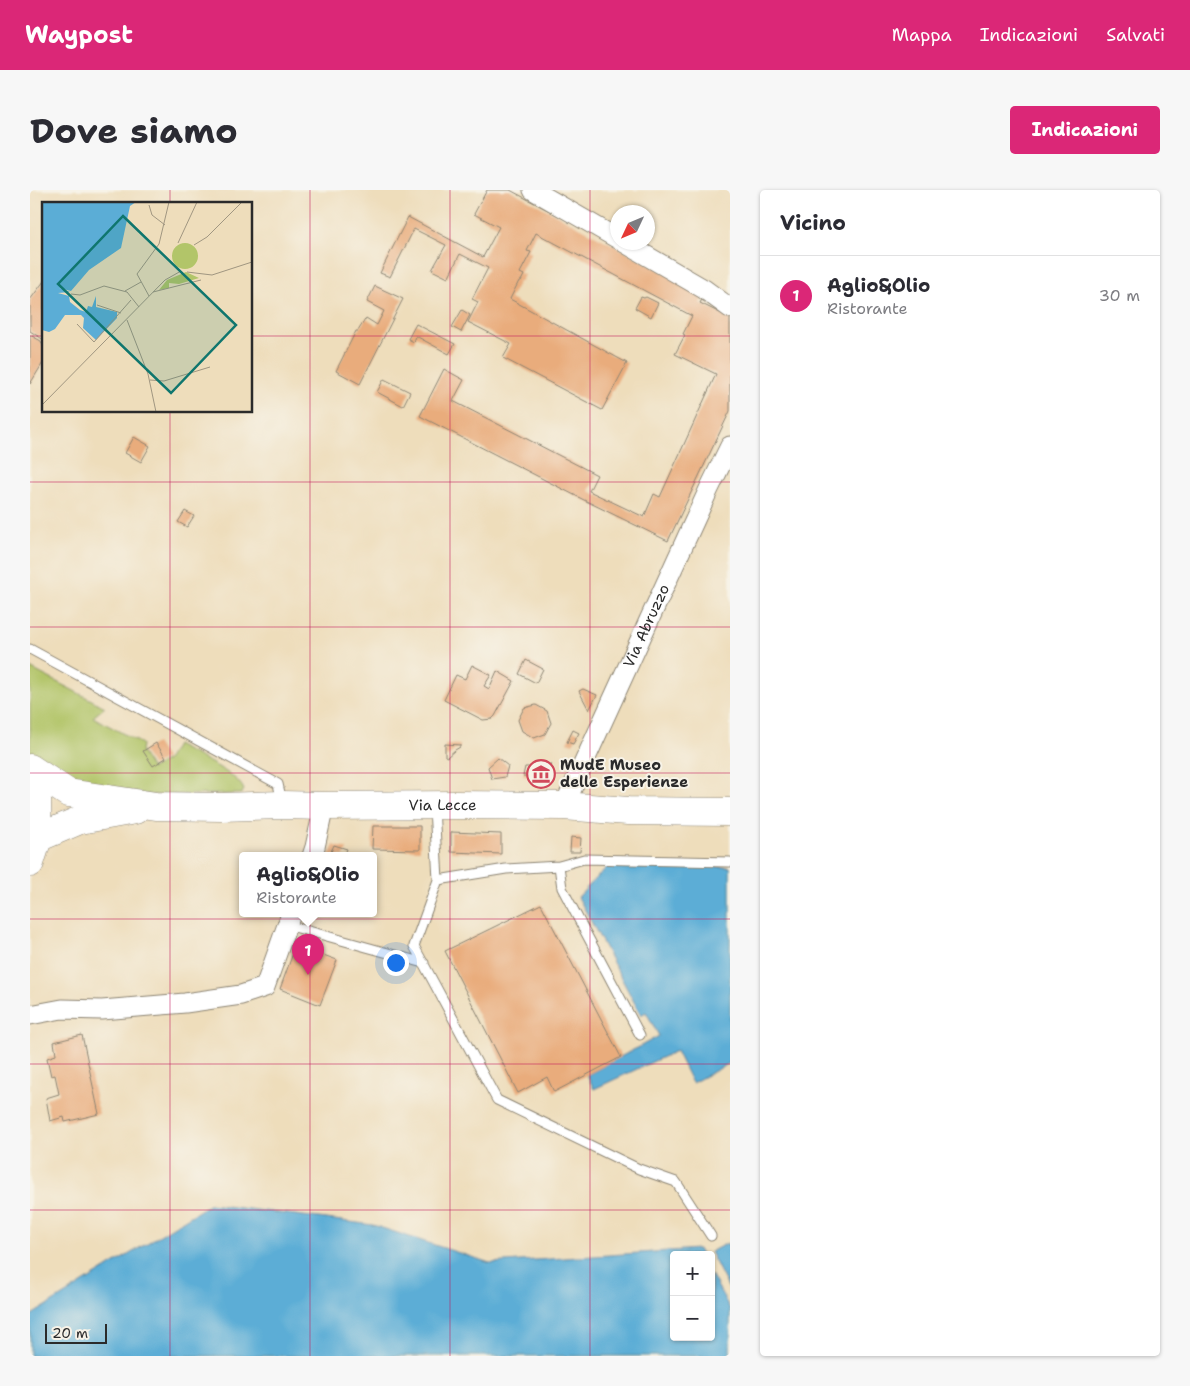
<!DOCTYPE html>
<html lang="it">
<head>
<meta charset="utf-8">
<style>
  body { margin:0; font-family:"Shantell Sans",sans-serif; background:#f7f7f7; color:#2b2b33 }
  .controls { position:absolute; right:15px; bottom:15px; display:grid; overflow:hidden; border-radius:5px; box-shadow:0 1px 4px #0004 }
  .controls button { width:45px; height:45px; display:grid; place-items:center; padding:0; border:0; border-bottom:1px solid #e1e1e2; background:#fff; color:#2b2b33; font:25px sans-serif }
  .compass { position:absolute; left:580px; top:15px; width:45px; height:45px; border-radius:50%; background:#fff; box-shadow:0 1px 4px #0004; rotate:226deg }
  .scale { position:absolute; left:15px; bottom:12px; width:62px; box-sizing:border-box; padding-left:5px; border:2px solid #2b2b2b; border-top:0; font-size:14px; line-height:18px; white-space:nowrap; color:#2b2b2b; -webkit-text-stroke:4px #f7f3e8; paint-order:stroke }
  .you { position:absolute; left:365px; top:772px; width:18px; height:18px; margin:-12px; border:4px solid #fff; border-radius:50%; background:#1a73e8; box-shadow:0 0 0 8px #1a73e833 }
  .badge { display:grid; place-items:center; width:32px; height:32px; border-radius:50%; background:#db2777; color:#fff; font-size:16px; font-weight:700 }
  .pin { position:absolute; translate:-50% -41px; filter:drop-shadow(0 1px 2px #0008) }
  .pin::after { content:''; position:absolute; top:26px; width:18px; height:15px; background:inherit; clip-path:polygon(0 0,100% 0,50% 100%) }
  .popup { position:absolute; left:209px; top:662px; width:138px; height:65px; box-sizing:border-box; display:grid; place-content:center; border-radius:5px; background:#fff; filter:drop-shadow(0 1px 4px #0005); font-size:16px; white-space:nowrap; color:#7c7c81 }
  .popup b { font-size:19px; color:#2b2b33 }
  .popup::after { content:''; position:absolute; left:50%; top:100%; margin-left:-10px; border:10px solid transparent; border-top-color:#fff }
  .list { margin:0; padding:0; list-style:none }
  h2 { display:flex; justify-content:space-between; align-items:center; height:65px; margin:0; padding:0 20px; font-size:21px }
  h2 small { font-size:16px; font-weight:400; color:#7c7c81 }
  .list li { display:grid; grid-template-columns:32px 1fr auto; gap:15px; align-items:center; box-sizing:border-box; height:80px; padding:0 20px; border-top:1px solid #e1e1e2 }
  .list b { display:block; font-size:19px; white-space:nowrap }
  .list p { margin:0; font-size:16px; white-space:nowrap; color:#7c7c81 }
  .list em { font-size:16px; font-style:normal; color:#7c7c81 }
  .map { position:relative; flex:none; width:700px; height:1166px; overflow:hidden; border-radius:5px }
  header { display:flex; align-items:center; gap:30px; box-sizing:border-box; height:70px; padding:0 25px; background:#db2777; color:#fff }
  header strong { font-size:24px }
  nav { display:flex; gap:28px; margin-inline-start:auto; font-size:18px }
  .intro { display:flex; align-items:center; justify-content:space-between; box-sizing:border-box; height:120px; padding:0 30px }
  h1 { margin:0; font-size:35px }
  .button { padding:12px 22px; border-radius:5px; background:#db2777; color:#fff; font-size:18px; font-weight:700 }
  main { display:flex; gap:30px; padding:0 30px }
  aside { flex:1; background:#fff; border-radius:5px; box-shadow:0 1px 4px #0004 }
  .map>svg:first-child { display:block }
  .green { fill:#b2c569; stroke:#6e784a }
  .water { fill:#5badd6; stroke:#436c80 }
  .building { fill:#e9ac7c }
  .lines { fill:none; stroke-linecap:round; stroke-linejoin:round }
  .service-casing { stroke:#8c8473; stroke-width:11 }
  .minor-casing { stroke:#8c8473; stroke-width:21 }
  .primary-casing { stroke:#8c8473; stroke-width:29 }
  .service { stroke:#fff; stroke-width:9 }
  .minor { stroke:#fff; stroke-width:19 }
  .primary { stroke:#fff; stroke-width:28 }
  .grid { fill:none; stroke:#c2185b; stroke-width:1; stroke-opacity:0.55 }
  .labels { text-anchor:middle; dominant-baseline:central; stroke-width:4; stroke-linejoin:round; paint-order:stroke }
  .street-label { font-size:15px; fill:#2b2b2b; stroke:#f7f3e8 }
  .poi-label { font-size:15px; font-weight:bold; fill:#2b2b2b; stroke:#f7f3e8; text-anchor:start }
  .inset-road { fill:none; stroke:#a09681; stroke-width:1 }
  .view { fill:#0f766e; fill-opacity:0.15; stroke:#0f766e; stroke-width:2.5 }
  .inset-edge { fill:none; stroke:#2b2b2b; stroke-width:2.5 }
</style>
</head>
<body>
<header>
<strong>Waypost</strong>
<nav><a>Mappa</a><a>Indicazioni</a><a>Salvati</a></nav>
</header>
<div class="intro"><h1>Dove siamo</h1><a class="button">Indicazioni</a></div>
<main>
<div class="map">
<svg width="700" height="1166" viewBox="0 0 700 1166">
  <rect width="100%" height="100%" fill="#f7f3e8"/>
  <filter id="ink" filterUnits="userSpaceOnUse"><feTurbulence type="fractalNoise" baseFrequency=".02" numOctaves="2"/><feDisplacementMap in="SourceGraphic" scale="10" xChannelSelector="R" yChannelSelector="G"/><feConvolveMatrix kernelMatrix="1 2 1 2 8 2 1 2 1" color-interpolation-filters="sRGB"/></filter>
  <filter id="wash" filterUnits="userSpaceOnUse"><feTurbulence type="fractalNoise" baseFrequency=".0096" numOctaves="4" result="noise"/><feDisplacementMap in="SourceGraphic" scale="20" xChannelSelector="R" yChannelSelector="G"/><feGaussianBlur stdDeviation="1.12" result="paint"/><feColorMatrix in="noise" values="0 0 0 0 0 0 0 0 0 0 0 0 0 0 0 0 0 1.4 0 .05"/><feComposite in="paint" operator="in"/></filter>
  <g filter="url(#wash)">
    <rect width="100%" height="100%" fill="#edb"/>
    <path class="green" d="M0 478 75 517 63 527 112 554 111 562 122 579 138 569 146 555C162 564 208 583 214 600L211 604 118 605 34 590 10 574 0 563Z"/>
    <path class="water" d="M580 674 700 677V873L662 893 646 861 564 899 557 885 629 846 616 822 611 825 548 707Z
      M180 1014 343 1035 460 1073 668 1059 671 1065H644V1147H681V1084L700 1119V1166H0V1126Z
      M697 1053 700 1058V1101L680 1062Z"/>
    <g id="blocks">
      <path class="building" d="M457 0H480L675 104 670 113 700 128V221L638 351 554 310 390 226 414 179 434 190 423 211 567 285 559 301 614 327 624 304 630 307 686 184 645 164 655 145 653 144 662 126 506 43 497 61 501 62 490 83 494 85 491 91H489L480 109 597 173 572 220 473 168 481 154 438 132 448 112 442 109 458 78 430 64 418 88 402 80 416 55 384 39 360 87 350 83 378 27 453 67 469 37 444 24Z
        M14 91V150L0 141V110Z
        M345 96 373 109 330 194 306 181 326 141H328L336 128 347 135 354 121 337 112Z
        M611 107 614 108 616 107 628 113 621 127 605 118Z
        M432 120 440 125 431 142 422 137Z
        M386 134 425 154 419 164 386 146 384 152 378 149Z
        M0 145 11 151 14 159V171L0 194Z
        M354 189 380 202 373 216 347 202Z
        M104 247 120 256 111 272 95 263Z
        M155 321 164 326 157 337 148 332Z
        M496 470 513 479 506 493 489 484Z
        M442 475 461 485 454 496 459 499 467 481 484 491 465 526 462 529 453 530 414 510 426 485 435 489Z
        M553 499 567 505 559 520 549 501Z
        M506 515 517 521 521 533 515 544 504 548 492 541 488 530 494 518Z
        M543 540 549 543 543 554 537 552Z
        M126 553 136 568 123 576 113 561Z
        M415 554 430 555V557L425 560 417 567 415 566Z
        M468 568 478 576 475 587 462 589 458 577Z
        M520 574 525 589 516 591V596H505V587L493 586 495 577H512Z
        M343 636H390V660L342 659Z
        M421 642 471 644V664L421 662Z
        M541 647 551 648 550 662H540Z
        M304 655 317 659 314 666H299Z
        M511 714 591 867 524 902 517 887 488 903 415 761Z
        M266 755 307 770 290 815 250 799Z
        M52 845 69 924 35 932 34 927 20 931 16 908 29 904 25 885 21 886 17 868 26 865 24 852Z"/>
    </g>
  </g>
  <g filter="url(#ink)">
    <use href="#blocks" fill-opacity="0" stroke="#8c8473" stroke-width="1"/>
    <g class="lines">
      <defs>
        <path id="service" d="M0 459 248 594 252 612
          M404 617 408 690 384 756 467 910 609 979 646 992 681 1046
          M529 676 532 698 610 845
          M408 690 476 679 529 676 554 669 700 672
          M257 735 394 773"/>
        <g id="minor">
          <path d="M503 0 588 49"/>
          <path d="M593 52 674 99 700 118"/>
          <path id="s1" d="M534 616 679 299 700 256"/>
          <path d="M282 666 285 657 294 616"/>
          <path d="M0 825 32 819 72 820 155 813 211 805 235 797 261 724"/>
        </g>
        <g id="primary">
          <path id="s2" d="M0 578 38 603 126 616 191 617 252 615 294 616 425 615 534 616 598 621 700 622"/>
          <path d="M0 589 7 610 8 648 0 673"/>
          <path d="M8 648 50 630 105 620"/>
        </g>
      </defs>
      <use href="#service" class="service-casing"/>
      <use href="#minor" class="minor-casing"/>
      <use href="#primary" class="primary-casing"/>
      <use href="#service" class="service"/>
      <use href="#minor" class="minor"/>
      <use href="#primary" class="primary"/>
    </g>
  </g>
  <path class="grid" d="M140 0V14M280 0V1166M420 0V1166M560 0V1166M0 146H14M221 146H700M140 221V1166M0 292H700M0 437H700M0 583H700M0 729H700M0 874H700M0 1020H700"/>
  <defs>
    <symbol id="museum-ring" viewBox="-11 -11 22 22"><circle r="9.5" fill="#f7f3e8" stroke="#d1495b" stroke-width="1.5"/><path d="M0-6L6-3V-2H-6V-3ZM-5-1h2V3h-2ZM-1-1h2V3h-2ZM3-1h2V3H3ZM-6 4H6V6H-6Z" fill="#d1495b"/></symbol>
  </defs>
  <g fill-rule="evenodd">
    <use href="#museum-ring" x="495" y="568" width="32" height="32"/>
  </g>
  <g class="labels">
    <g class="street-label">
      <text stroke="none"><textPath href="#s1" startOffset="198">Via Abruzzo</textPath></text>
      <text stroke="none"><textPath href="#s2" startOffset="421">Via Lecce</textPath></text>
    </g>
    <g class="poi-label">
      <text x="530" y="575">MudE Museo<tspan x="530" dy="17">delle Esperienze</tspan></text>
    </g>
  </g>
  <g transform="translate(12 12)">
    <rect width="210" height="210" fill="#edb"/>
    <path d="M130 54a13 13 0 1 1 26 0a13 13 0 1 1-26 0ZM144 70 157 76 137 82 127 81V86L117 88 125 78Z" fill="#b2c569"/>
    <path d="M0 0H94L88 4 79 46 47 68 29 89 17 86 28 90 16 91 27 94 28 100 38 108 44 110 46 104 50 105 54 94V105L75 110V116L54 138 41 126 42 116 39 113H23L13 127 7 130 0 128Z" fill="#5badd6"/>
    <path class="inset-road" d="M107 3 110 13 123 23M136 41 155 0M152 43 165 35 200 0M145 70 170 73 210 60M83 89 99 80M111 90 159 78M29 92 38 93 62 84 85 90 97 105M107 94 95 72 117 42 127 0M55 103 79 111M85 118 106 172 114 210M35 122 52 140 89 98M108 178 122 179 168 165M0 203 123 78 139 69"/>
    <path class="view" d="M81 14 194 123 129 191 16 82Z"/>
    <rect width="210" height="210" class="inset-edge"/>
  </g>
</svg>
<div class="controls">
<button>+</button>
<button>−</button>
</div>
<svg class="compass" viewBox="-18 -18 36 36"><path d="M0-13l5 13h-10z" fill="#e53935"/><path d="M0 13l5-13h-10z" fill="#7c7c81"/></svg>
<div class="scale">20 m</div>
<div class="you"></div>
<div class="pin badge" style="left:278px;top:785px">1</div>
<div class="popup"><b>Aglio&amp;Olio</b>Ristorante</div>
</div>
<aside>
<h2>Vicino<small></small></h2>
<ul class="list">
<li><span class="badge">1</span><div><b>Aglio&amp;Olio</b><p>Ristorante</p></div><em>30 m</em></li>
</ul>
</aside>
</main>
</body>
</html>
